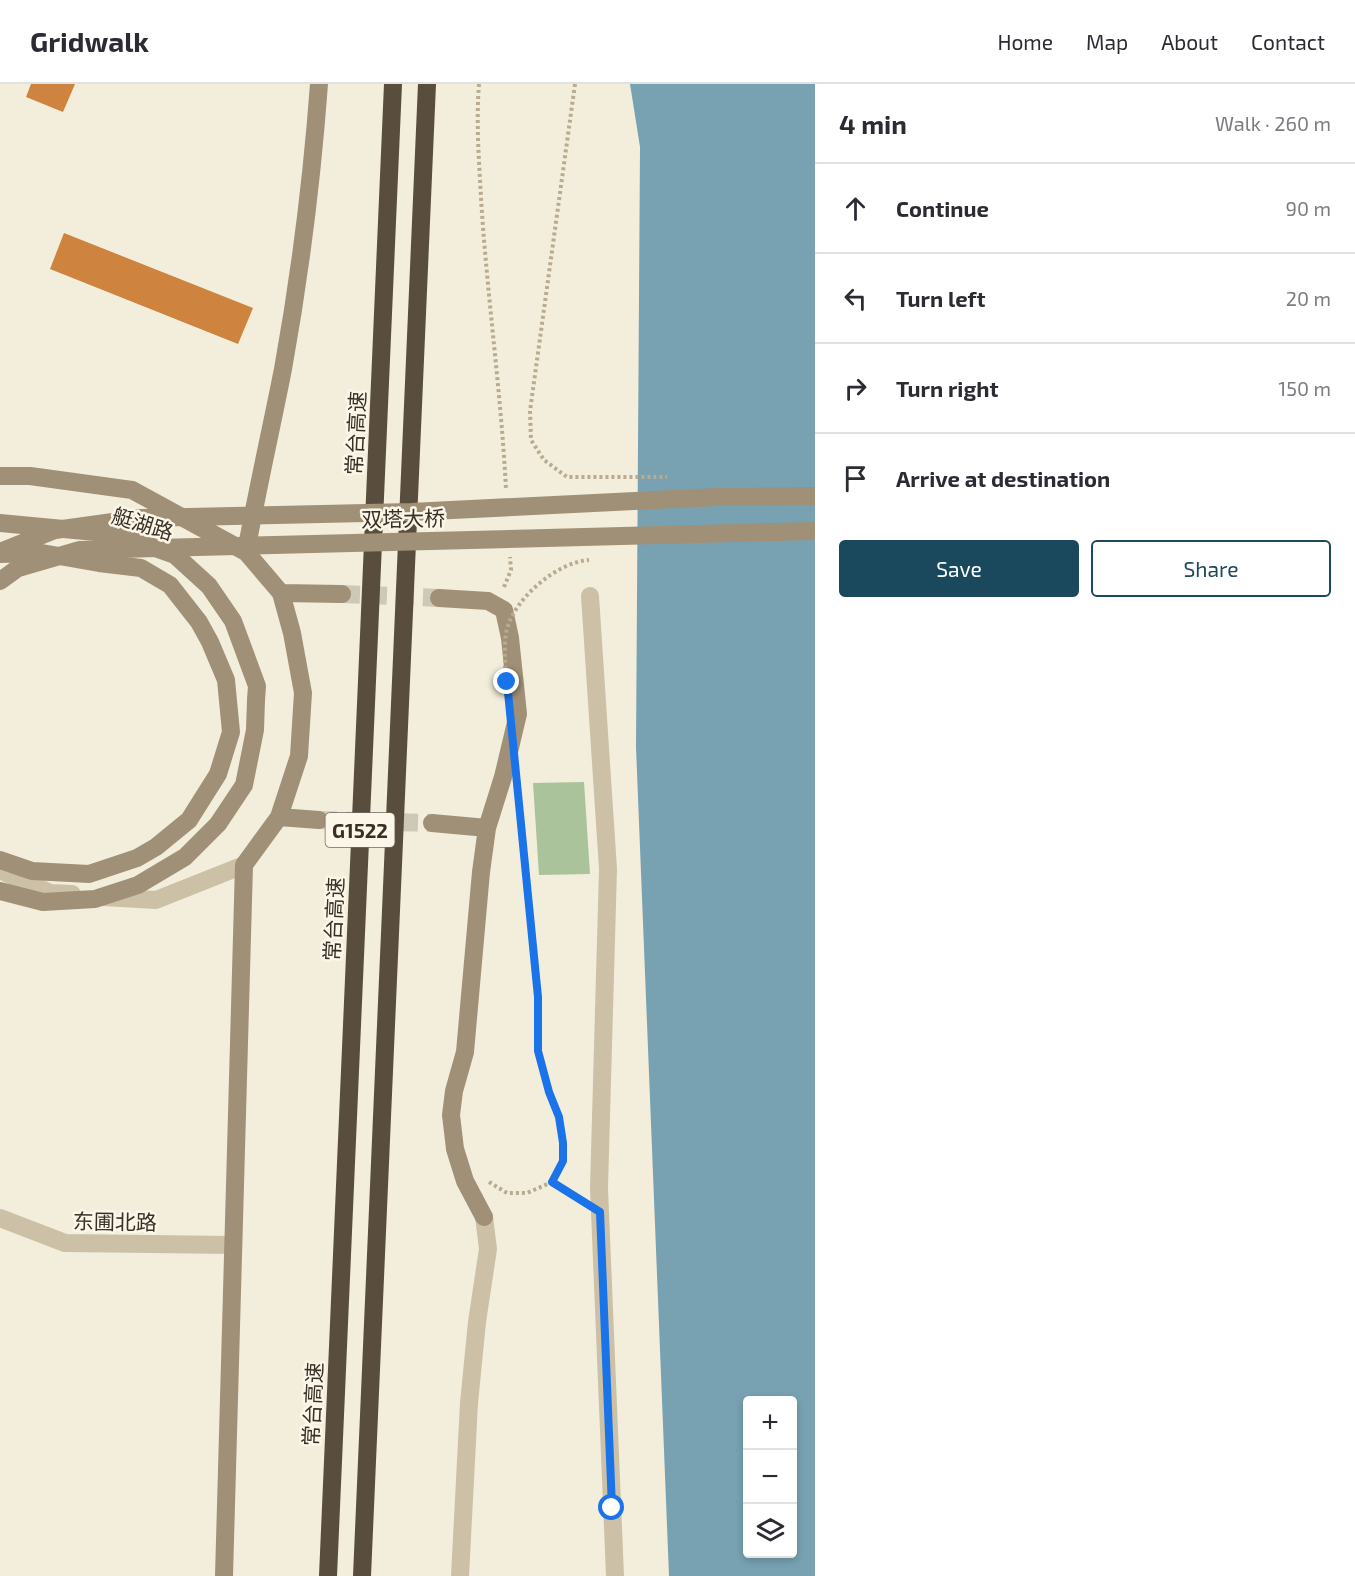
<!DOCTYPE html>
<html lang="en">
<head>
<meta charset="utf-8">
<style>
  body { margin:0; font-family:"Exo 2","Noto Sans SC",sans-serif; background:#f2f2f3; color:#2b2b33 }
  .controls { position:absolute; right:18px; bottom:18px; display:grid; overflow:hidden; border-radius:6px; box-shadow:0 3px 9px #0003 }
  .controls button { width:54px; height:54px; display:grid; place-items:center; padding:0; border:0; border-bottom:2px solid #e1e1e2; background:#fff; color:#2b2b33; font:30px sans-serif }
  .stop { position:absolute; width:18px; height:18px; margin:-14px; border:4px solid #1a73e8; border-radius:50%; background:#fff }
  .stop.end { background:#1a73e8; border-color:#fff; box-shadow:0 2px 6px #0008 }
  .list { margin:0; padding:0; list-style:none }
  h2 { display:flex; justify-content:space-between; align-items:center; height:78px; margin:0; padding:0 24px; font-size:26px }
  h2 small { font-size:20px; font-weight:400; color:#7c7c81 }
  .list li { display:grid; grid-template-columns:39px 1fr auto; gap:18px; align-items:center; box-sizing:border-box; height:90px; padding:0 24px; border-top:2px solid #e1e1e2 }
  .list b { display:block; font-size:22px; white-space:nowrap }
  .list em { font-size:20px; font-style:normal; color:#7c7c81 }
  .actions { display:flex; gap:12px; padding:18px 24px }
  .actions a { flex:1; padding:14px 0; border:2px solid #1a485c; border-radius:6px; text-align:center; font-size:21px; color:#1a485c }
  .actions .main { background:#1a485c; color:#fff }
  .icon { flex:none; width:33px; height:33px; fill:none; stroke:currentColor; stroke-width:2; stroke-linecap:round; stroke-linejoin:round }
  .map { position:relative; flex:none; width:815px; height:1492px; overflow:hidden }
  header { display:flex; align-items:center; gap:36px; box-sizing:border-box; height:84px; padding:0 30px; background:#fff; border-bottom:2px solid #e1e1e2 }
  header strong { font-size:28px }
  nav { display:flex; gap:33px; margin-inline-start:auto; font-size:21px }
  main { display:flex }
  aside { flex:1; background:#fff }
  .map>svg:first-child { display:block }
  .green { fill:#abc39a }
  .water { fill:#78a2b2; fill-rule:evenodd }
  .building { fill:#ce843e }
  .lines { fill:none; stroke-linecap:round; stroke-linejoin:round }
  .secondary-tunnel { stroke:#cec8b7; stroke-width:18; stroke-dasharray:18 9; stroke-linecap:butt }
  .path { stroke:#b8ab90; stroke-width:4; stroke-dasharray:3 3; stroke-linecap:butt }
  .street { stroke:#ccc1a6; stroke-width:18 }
  .secondary { stroke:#a09077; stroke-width:18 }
  .highway { stroke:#594d3e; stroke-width:18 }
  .path-bridge { stroke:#b8ab90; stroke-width:4; stroke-dasharray:3 3; stroke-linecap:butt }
  .secondary-bridge { stroke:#a09077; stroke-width:18 }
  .route { stroke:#1a73e8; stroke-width:8 }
  .labels { text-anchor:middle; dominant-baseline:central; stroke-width:5; stroke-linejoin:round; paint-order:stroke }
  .shield { fill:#fbf6e7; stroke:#726b61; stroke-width:1.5 }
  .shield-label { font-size:20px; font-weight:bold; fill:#383027 }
  .street-label { font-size:21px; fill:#383027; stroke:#fbf6e7 }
</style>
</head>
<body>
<header>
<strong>Gridwalk</strong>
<nav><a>Home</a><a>Map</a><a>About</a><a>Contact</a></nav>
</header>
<main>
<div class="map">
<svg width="815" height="1492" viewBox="0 0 815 1492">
  <rect width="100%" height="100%" fill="#f3eedb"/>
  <path class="green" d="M584 698 590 790 539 791 533 699Z"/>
  <path class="water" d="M630 0H815V1492H669L636 663 640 63ZM748 1316H792V1470H748Z"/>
  <path class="building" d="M31 0H75L63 28 26 13Z
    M64 149 253 224 238 260 50 185Z"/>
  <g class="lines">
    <path class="secondary-tunnel" d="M342 510 439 514
      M319 736 432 739"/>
    <path class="path" d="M479 0C476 38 479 76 481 114 487 211 501 308 506 405
      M575 0 530 327 531 356 544 376 567 393H667
      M504 503 511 486 510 473
      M489 1098 507 1109H527L552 1098 563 1077V1059L559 1033 549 1008 539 967 538 913
      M552 1098 579 1115"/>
    <path class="street" d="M590 512 608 785 599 1104 615 1492
      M0 786 50 809 72 810
      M103 813 156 816 244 781
      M0 1134 65 1159 233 1161
      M460 1492 469 1319 477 1238 488 1165 484 1133"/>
    <path class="secondary" d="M0 392H30L132 406 246 468 281 509 292 549 303 609 299 672 279 733 244 781 224 1492
      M0 439 116 450 175 471 209 502 233 537 257 602 256 616
      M246 468C257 407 271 346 283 285 300 191 312 95 319 0
      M0 470 42 469 99 479 141 484 170 501 199 538 210 558 226 596 231 648 218 690 189 736 156 763 137 774 89 790 32 787 0 776
      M281 509 342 510
      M439 514 488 517 504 526 510 554 518 630 503 693 487 744 481 788 465 968 454 1007 451 1031 455 1065 465 1097 484 1133
      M279 733 319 736
      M432 739 487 744"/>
    <path class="highway" d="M328 1492 393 0
      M362 1492 427 0"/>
    <path class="path-bridge" d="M538 913 505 582C505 570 504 556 507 545 515 514 557 478 589 476"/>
    <path class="secondary-bridge" d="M0 468 55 446 142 434 411 428 716 413 815 412
      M0 497 18 484 80 466 815 447
      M0 807 43 818 95 815 138 801 185 773 218 740 244 701 255 646 256 616"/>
  </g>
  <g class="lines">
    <path class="route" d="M507 598 538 913V967L549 1008 559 1033 563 1059V1077L552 1098 600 1128 612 1424"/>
  </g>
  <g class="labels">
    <rect class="shield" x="325.5" y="729" width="69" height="34" rx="4.5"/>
    <g class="shield-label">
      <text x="360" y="746">G1522</text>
    </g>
    <g class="street-label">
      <text transform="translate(355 349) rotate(-87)">常台高速</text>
      <text transform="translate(403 434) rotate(-1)">双塔大桥</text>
      <text transform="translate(143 439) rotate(17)">艇湖路</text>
      <text transform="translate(333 835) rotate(-87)">常台高速</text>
      <text transform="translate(115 1137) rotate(1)">东圃北路</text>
      <text transform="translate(312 1320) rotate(-87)">常台高速</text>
    </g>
  </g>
</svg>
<div class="controls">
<button>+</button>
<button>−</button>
<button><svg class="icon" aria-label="layers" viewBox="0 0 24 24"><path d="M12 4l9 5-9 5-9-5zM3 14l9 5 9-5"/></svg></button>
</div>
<div class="stop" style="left:612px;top:1424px"></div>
<div class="stop end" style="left:507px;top:598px"></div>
</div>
<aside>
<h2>4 min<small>Walk · 260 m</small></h2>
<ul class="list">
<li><svg class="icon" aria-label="ahead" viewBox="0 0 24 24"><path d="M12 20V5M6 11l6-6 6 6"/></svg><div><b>Continue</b></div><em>90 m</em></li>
<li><svg class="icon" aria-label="left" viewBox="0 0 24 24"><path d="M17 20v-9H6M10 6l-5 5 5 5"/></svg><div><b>Turn left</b></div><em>20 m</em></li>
<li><svg class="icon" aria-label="right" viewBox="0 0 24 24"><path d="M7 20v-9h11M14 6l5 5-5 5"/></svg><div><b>Turn right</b></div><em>150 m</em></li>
<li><svg class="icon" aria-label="arrive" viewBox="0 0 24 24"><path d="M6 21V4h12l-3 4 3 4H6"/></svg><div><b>Arrive at destination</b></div></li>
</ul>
<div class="actions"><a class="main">Save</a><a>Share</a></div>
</aside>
</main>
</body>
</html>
